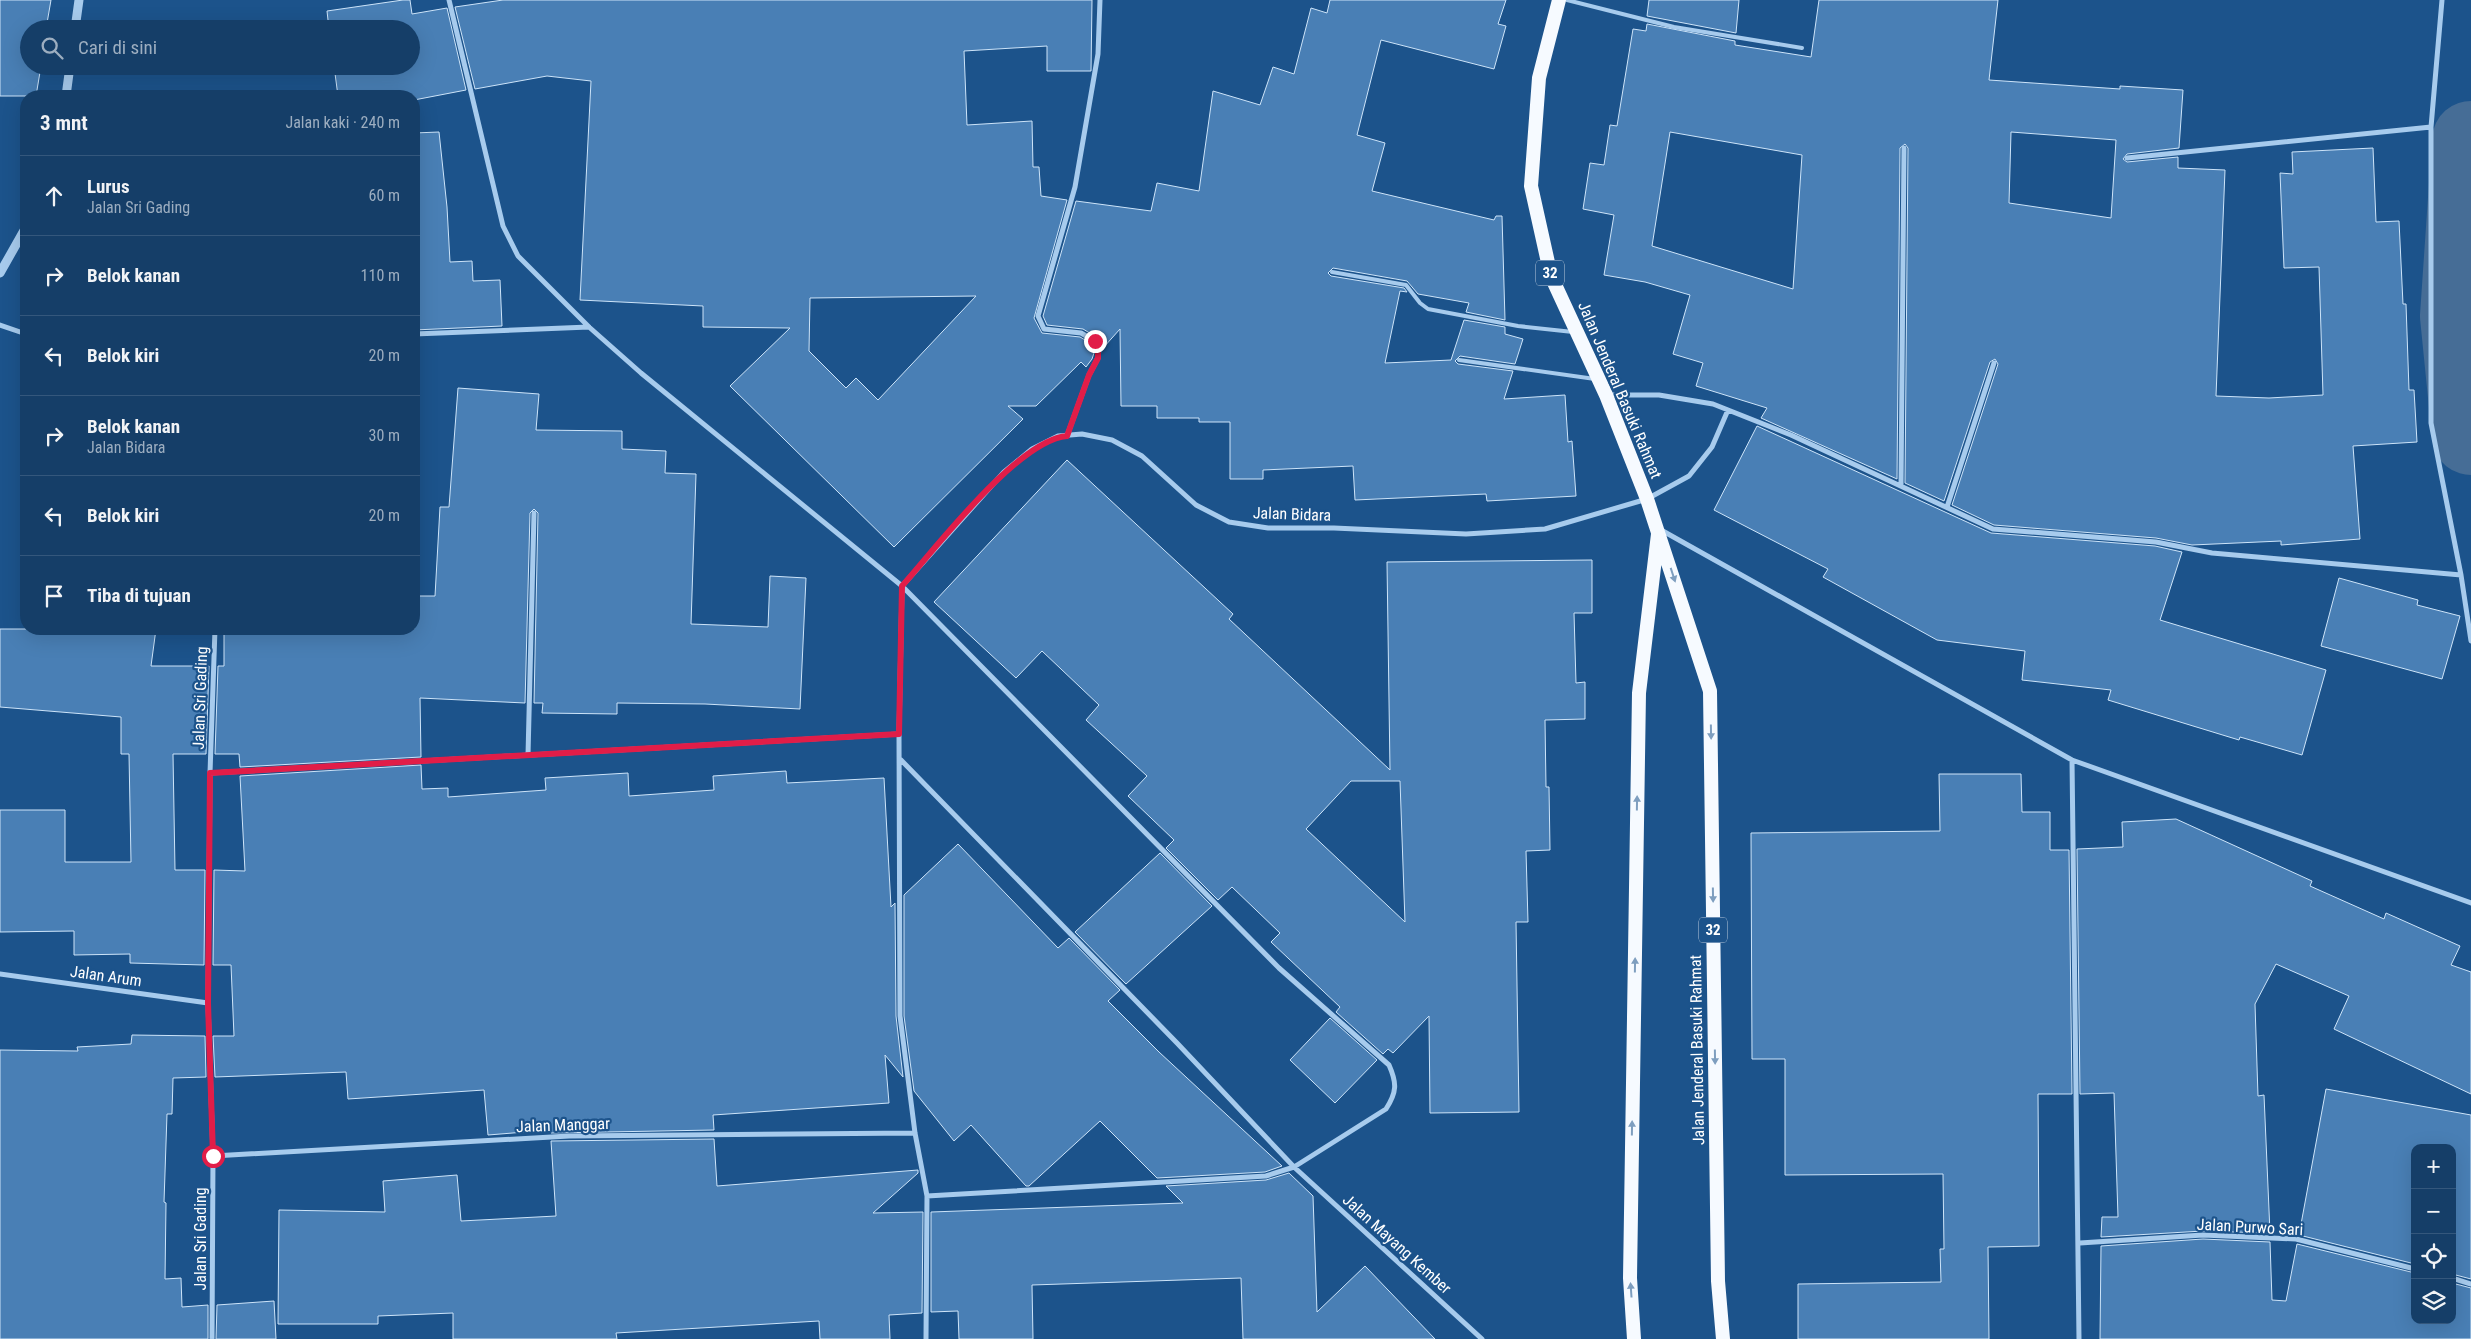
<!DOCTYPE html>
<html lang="id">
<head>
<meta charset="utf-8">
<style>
  body { margin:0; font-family:"Roboto Condensed",sans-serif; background:#1e456e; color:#f1f3f6 }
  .controls { position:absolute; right:15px; bottom:15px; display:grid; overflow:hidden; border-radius:10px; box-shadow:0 5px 20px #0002 }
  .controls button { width:45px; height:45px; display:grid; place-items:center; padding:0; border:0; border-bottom:1px solid #34577c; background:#153e68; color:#f1f3f6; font:25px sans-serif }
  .stop { position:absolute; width:15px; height:15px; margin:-11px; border:4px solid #e11d48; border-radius:50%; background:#fff }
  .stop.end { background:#e11d48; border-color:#fff; box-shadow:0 1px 5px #0008 }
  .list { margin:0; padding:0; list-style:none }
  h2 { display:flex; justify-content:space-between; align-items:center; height:65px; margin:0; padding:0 20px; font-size:21px }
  h2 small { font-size:16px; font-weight:400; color:#9daec0 }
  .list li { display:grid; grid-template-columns:32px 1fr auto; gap:15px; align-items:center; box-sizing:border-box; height:80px; padding:0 20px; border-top:1px solid #34577c }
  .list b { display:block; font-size:19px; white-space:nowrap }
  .list p { margin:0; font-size:16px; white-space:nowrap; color:#9daec0 }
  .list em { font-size:16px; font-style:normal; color:#9daec0 }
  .icon { flex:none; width:28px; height:28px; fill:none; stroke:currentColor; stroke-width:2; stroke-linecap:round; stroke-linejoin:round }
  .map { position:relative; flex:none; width:2471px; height:1339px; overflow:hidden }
  .search { position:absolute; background:#153e68; box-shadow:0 5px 20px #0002; left:20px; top:20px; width:400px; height:55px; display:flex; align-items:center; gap:12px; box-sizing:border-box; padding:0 18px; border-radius:28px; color:#9daec0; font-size:19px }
  .panel { position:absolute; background:#153e68; box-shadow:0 5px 20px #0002; left:20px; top:90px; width:400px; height:545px; border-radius:20px }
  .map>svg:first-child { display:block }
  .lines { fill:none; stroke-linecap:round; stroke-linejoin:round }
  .river { stroke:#466d96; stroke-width:78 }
  .building { fill:#497fb5; stroke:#cde4f9; fill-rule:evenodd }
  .service { stroke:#a7cbed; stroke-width:4 }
  .minor { stroke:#a7cbed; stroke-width:5 }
  .tertiary { stroke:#a7cbed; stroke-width:9 }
  .trunk { stroke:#f6faff; stroke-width:14 }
  .oneway { fill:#7e9ebf }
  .route { stroke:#e11d48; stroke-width:6 }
  .labels { text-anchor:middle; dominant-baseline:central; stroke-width:4.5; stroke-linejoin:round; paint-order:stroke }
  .shield { fill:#1c538b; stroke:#bbcbdc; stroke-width:1 }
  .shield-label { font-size:15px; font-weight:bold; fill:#fff }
  .street-label { font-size:16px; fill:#fff; stroke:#1c538b }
</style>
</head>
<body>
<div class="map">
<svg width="2471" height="1339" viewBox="0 0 2471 1339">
  <rect width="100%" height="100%" fill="#1c538b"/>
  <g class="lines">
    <path class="river" d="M2471 140 2459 316 2471 436"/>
  </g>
  <path class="building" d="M0 0H51L46 29H29V66H41L36 96H0Z
    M403 0H410L412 14 447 8 466 90 414 100V96H338L334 66H411V29H329L327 11Z
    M503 0H1092L1091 71H1047V46L964 51 967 125 1032 121 1033 167H1039L1041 196 1067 200 1034 318 1042 333 1080 337 1092 344 1095 350 1092 359 1086 367 1081 362 1036 406H1008L1023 419 894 547 730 386 790 328 703 327V306L580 300 591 81 547 76 475 89 455 7ZM976 296 878 400 856 378 846 388 809 351 810 298Z
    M1330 0H1506L1498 24 1506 26 1494 69 1381 40 1357 135 1385 143 1372 191 1494 220 1496 216H1502L1505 320 1466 312 1469 303 1418 294 1407 281 1333 268 1328 273 1331 276 1404 288 1407 292 1400 291 1385 363 1451 360 1464 320 1505 327V334L1523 339 1515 364 1460 356 1455 361 1458 364 1513 371 1504 399 1565 395 1568 442 1572 441 1576 496 1487 501 1486 494 1355 500 1353 466 1263 470V479H1230V422H1199V418H1157V406H1121L1120 329 1103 348 1098 338 1083 329 1047 325 1043 316 1076 201 1151 211 1157 183 1199 191 1213 91 1260 105 1273 67 1294 74 1311 8 1327 13Z
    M1649 0H1739L1736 33 1647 16Z
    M1819 0H1998L1989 80 2120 89V86L2183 90 2179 148 2127 154 2123 159 2127 162 2178 157V168L2225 170 2216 396 2269 398 2323 395 2319 267 2284 268 2280 173 2293 174 2292 152 2373 148 2376 222 2399 221 2403 304H2406L2409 390H2414L2417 442 2353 446 2360 539 2281 545V541L2192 545 2156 538 1994 525 1952 505 1998 364 1995 359 1990 362 1944 501 1905 483 1908 148 1905 144 1900 148 1897 479 1761 418 1767 408 1696 386 1703 363 1673 354 1690 295 1645 282 1604 275 1614 215 1583 209 1590 163 1604 165 1610 125 1617 126 1633 29 1646 31 1647 24 1735 41V45L1811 57ZM1670 132 1802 155 1793 289 1652 246ZM2011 132 2116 140 2111 218 2009 203Z
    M439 132 447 207 450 262 472 261 473 281 500 280 502 326 414 330V133Z
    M458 388 539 394 536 430 622 431V449L666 451 665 473 696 474 691 624 768 627 770 576 806 578 800 709 705 704 617 703V714L542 713 543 703H534L538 513 534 509 530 513 525 703 420 698 421 757 240 767 239 754H215L218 666H224V629H414V596H435L440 507H449Z
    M1757 426 1991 533 2155 546 2182 552 2160 620 2326 670 2302 755 2240 737 2239 740 2108 700 2111 690 2022 680 2025 651 1937 640 1823 577 1828 569 1714 510Z
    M1067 460 1233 614 1229 619 1390 770 1387 562 1592 560V613H1574L1576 683 1585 682V719L1545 720 1546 787H1549L1550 850 1526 851 1528 922H1516L1519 1112 1430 1113 1429 1016 1393 1053 1388 1049 1383 1054 1336 1012 1340 1007 1271 942 1280 933 1232 887 1218 900 1166 848 1174 840 1128 796 1147 776 1086 720 1099 705 1042 651 1016 678 934 602ZM1351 781H1400L1405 922 1306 829Z
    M2339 578 2418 600 2417 605 2460 616 2442 679 2321 646Z
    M0 629H156L151 666H209L206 754H173L175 870H205L204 965 130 963V954L74 955V931L0 932V810H65V862H131L129 754H121V717L0 707Z
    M421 765 422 789 448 788V797L546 790 545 778 628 773 629 796 714 790 713 776 786 771 787 783 884 778 891 907 895 903 896 1016 903 1077 885 1055 889 1103 713 1115 714 1130 551 1133 550 1130 488 1135 484 1090 348 1099 346 1072 215 1077 213 1036H234L231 965H213L214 870 245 871 240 776Z
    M1939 774H2021L2022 812H2050V850H2069L2072 1094H2038L2039 1246 1988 1247 1989 1339H1798V1284L1941 1282 1940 1249H1944L1943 1174 1785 1175V1059H1752L1751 833 1940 831Z
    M2176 819 2312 881 2310 886 2384 919 2386 913 2460 946 2451 965 2471 972V1094L2334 1029 2349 996 2276 964 2255 1004 2258 1096 2264 1095 2270 1233 2203 1231 2101 1237 2102 1217H2118L2114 1093 2080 1094 2077 849 2123 847 2122 822Z
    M958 844 1058 948 1069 938 1120 990 1108 1001 1159 1052 1282 1166 1265 1172 1157 1178 1100 1121 1029 1186H1026L971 1125 954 1141 914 1091 904 1016V895Z
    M1160 853 1212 906 1126 984 1075 932Z
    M1330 1018 1377 1060 1335 1103 1290 1060Z
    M132 1035 205 1036 206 1077 173 1078 172 1114H167L164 1202 166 1203 165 1279 181 1278 182 1307 208 1305V1339H0V1050L78 1051 77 1047 131 1044Z
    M2326 1089 2471 1115V1279L2452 1274V1148H2415V1264L2299 1235Z
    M714 1139 717 1186 918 1170V1173L873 1213 923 1212 922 1313 889 1315 890 1339H820L819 1321 616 1333 617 1339H453V1313L378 1316V1324H278L279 1210 385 1212 383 1181 457 1175 461 1221 556 1216 551 1141Z
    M1289 1173 1313 1196 1317 1312 1365 1266 1435 1339H1243L1241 1278 1032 1285 1033 1339H959L958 1311 931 1312V1212L1183 1203 1166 1186 1266 1180Z
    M2203 1239 2270 1242 2272 1300 2286 1301 2297 1244 2415 1273V1320H2452V1283L2471 1288V1339H2100L2101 1246Z
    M274 1301 276 1339H216L217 1305Z"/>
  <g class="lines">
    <path class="service" d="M1567 0 1674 27 1802 48
      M1332 272 1406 285 1420 303 1428 309 1518 326 1573 332
      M1459 360 1595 379"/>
    <path class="minor" d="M449 0 503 226 518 256 589 327 641 373 902 586 1279 968 1389 1065C1397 1083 1397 1092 1386 1109L1294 1167 1266 1176 927 1196
      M2442 0 2431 127V423L2461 575 2471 641
      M2127 158 2431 127
      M0 325 26 334
      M414 334 589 327
      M1607 395H1659L1713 404 1791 435 1993 529 2156 542 2212 553 2461 575
      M1067 436 1089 375 1098 358 1099 349 1095 341 1081 333 1044 329 1038 316 1075 187 1098 54 1100 0
      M1901 486 1904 148
      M1947 507 1994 363
      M1661 530 2072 760 2471 903
      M902 586 1004 472 1032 449 1058 436 1082 434 1112 440 1142 456 1196 505 1229 522 1268 528H1334L1466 534 1545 529 1647 499 1689 476 1712 447 1728 410
      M902 586 899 734 900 1016 915 1133 927 1196 926 1339
      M528 755 534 513
      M901 760 1177 1043 1294 1167 1482 1339
      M2072 760 2079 1339
      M210 773 899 734
      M0 974 208 1003
      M213 1156 569 1136 915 1133
      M2080 1243 2203 1235 2296 1239 2415 1269
      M2452 1278 2471 1284
      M212 1339 213 1156 208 1003 210 773 215 629"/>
    <path class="tertiary" d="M75 29 79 0
      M66 96 70 66
      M0 273 26 227"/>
    <path class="trunk" d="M1559 0 1539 78 1531 186 1551 276 1606 395 1647 499 1710 691 1718 1281 1723 1339
      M1634 1339 1630 1278 1639 693 1658 534"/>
  </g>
  <defs><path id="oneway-solid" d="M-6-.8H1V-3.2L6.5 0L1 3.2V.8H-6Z" transform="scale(1.25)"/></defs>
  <g class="oneway">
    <use href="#oneway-solid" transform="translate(1673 575) rotate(72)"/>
    <use href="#oneway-solid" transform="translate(1711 732) rotate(89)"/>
    <use href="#oneway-solid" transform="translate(1637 803) rotate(-89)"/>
    <use href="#oneway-solid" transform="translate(1713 895) rotate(89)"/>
    <use href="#oneway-solid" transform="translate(1635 965) rotate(-89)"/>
    <use href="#oneway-solid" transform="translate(1715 1057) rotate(89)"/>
    <use href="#oneway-solid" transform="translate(1632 1128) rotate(-89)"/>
    <use href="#oneway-solid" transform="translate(1631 1290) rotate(-94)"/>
  </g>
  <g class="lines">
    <path class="route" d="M213 1156 208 1003 210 773 899 734 902 586C936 548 1018 440 1067 436L1089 375 1098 358V348L1095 341"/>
  </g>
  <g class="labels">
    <g class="shield">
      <rect x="1536" y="260.5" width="28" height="25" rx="4"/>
      <rect x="1699" y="917.5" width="28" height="25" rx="4"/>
    </g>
    <g class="shield-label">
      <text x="1550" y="273">32</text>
      <text x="1713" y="930">32</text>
    </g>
    <g class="street-label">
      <text transform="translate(1620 390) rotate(67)">Jalan Jenderal Basuki Rahmat</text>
      <text transform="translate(1292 514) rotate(2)">Jalan Bidara</text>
      <text transform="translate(200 698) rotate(-88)">Jalan Sri Gading</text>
      <text transform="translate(106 976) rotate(8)">Jalan Arum</text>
      <text transform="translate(1697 1050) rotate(-91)">Jalan Jenderal Basuki Rahmat</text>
      <text transform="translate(563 1125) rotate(-2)">Jalan Manggar</text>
      <text transform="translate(2250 1227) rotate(3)">Jalan Purwo Sari</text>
      <text transform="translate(200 1239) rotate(-90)">Jalan Sri Gading</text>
      <text transform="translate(1397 1244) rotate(42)">Jalan Mayang Kember</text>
    </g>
  </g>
</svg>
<div class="controls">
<button>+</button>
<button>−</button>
<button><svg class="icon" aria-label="locate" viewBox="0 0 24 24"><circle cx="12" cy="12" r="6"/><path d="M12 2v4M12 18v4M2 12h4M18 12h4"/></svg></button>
<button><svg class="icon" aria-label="layers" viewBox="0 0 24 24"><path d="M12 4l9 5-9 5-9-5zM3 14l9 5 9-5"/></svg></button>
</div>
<div class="stop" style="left:213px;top:1156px"></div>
<div class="stop end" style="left:1095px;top:341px"></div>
<div class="search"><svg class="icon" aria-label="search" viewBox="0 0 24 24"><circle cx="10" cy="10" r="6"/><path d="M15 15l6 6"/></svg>Cari di sini</div>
<section class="panel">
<h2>3 mnt<small>Jalan kaki · 240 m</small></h2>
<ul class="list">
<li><svg class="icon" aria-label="ahead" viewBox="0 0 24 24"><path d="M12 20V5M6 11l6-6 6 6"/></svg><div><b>Lurus</b><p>Jalan Sri Gading</p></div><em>60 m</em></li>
<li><svg class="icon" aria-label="right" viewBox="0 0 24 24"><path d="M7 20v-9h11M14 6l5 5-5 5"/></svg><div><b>Belok kanan</b></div><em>110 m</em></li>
<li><svg class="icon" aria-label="left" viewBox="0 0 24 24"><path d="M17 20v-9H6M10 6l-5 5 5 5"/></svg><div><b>Belok kiri</b></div><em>20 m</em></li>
<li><svg class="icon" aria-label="right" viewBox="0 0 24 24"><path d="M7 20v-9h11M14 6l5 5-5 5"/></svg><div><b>Belok kanan</b><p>Jalan Bidara</p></div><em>30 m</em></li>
<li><svg class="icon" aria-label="left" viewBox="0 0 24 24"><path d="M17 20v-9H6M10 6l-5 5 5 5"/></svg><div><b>Belok kiri</b></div><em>20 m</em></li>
<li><svg class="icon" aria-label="arrive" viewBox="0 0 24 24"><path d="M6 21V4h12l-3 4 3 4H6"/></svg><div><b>Tiba di tujuan</b></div></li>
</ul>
</section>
</div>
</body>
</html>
